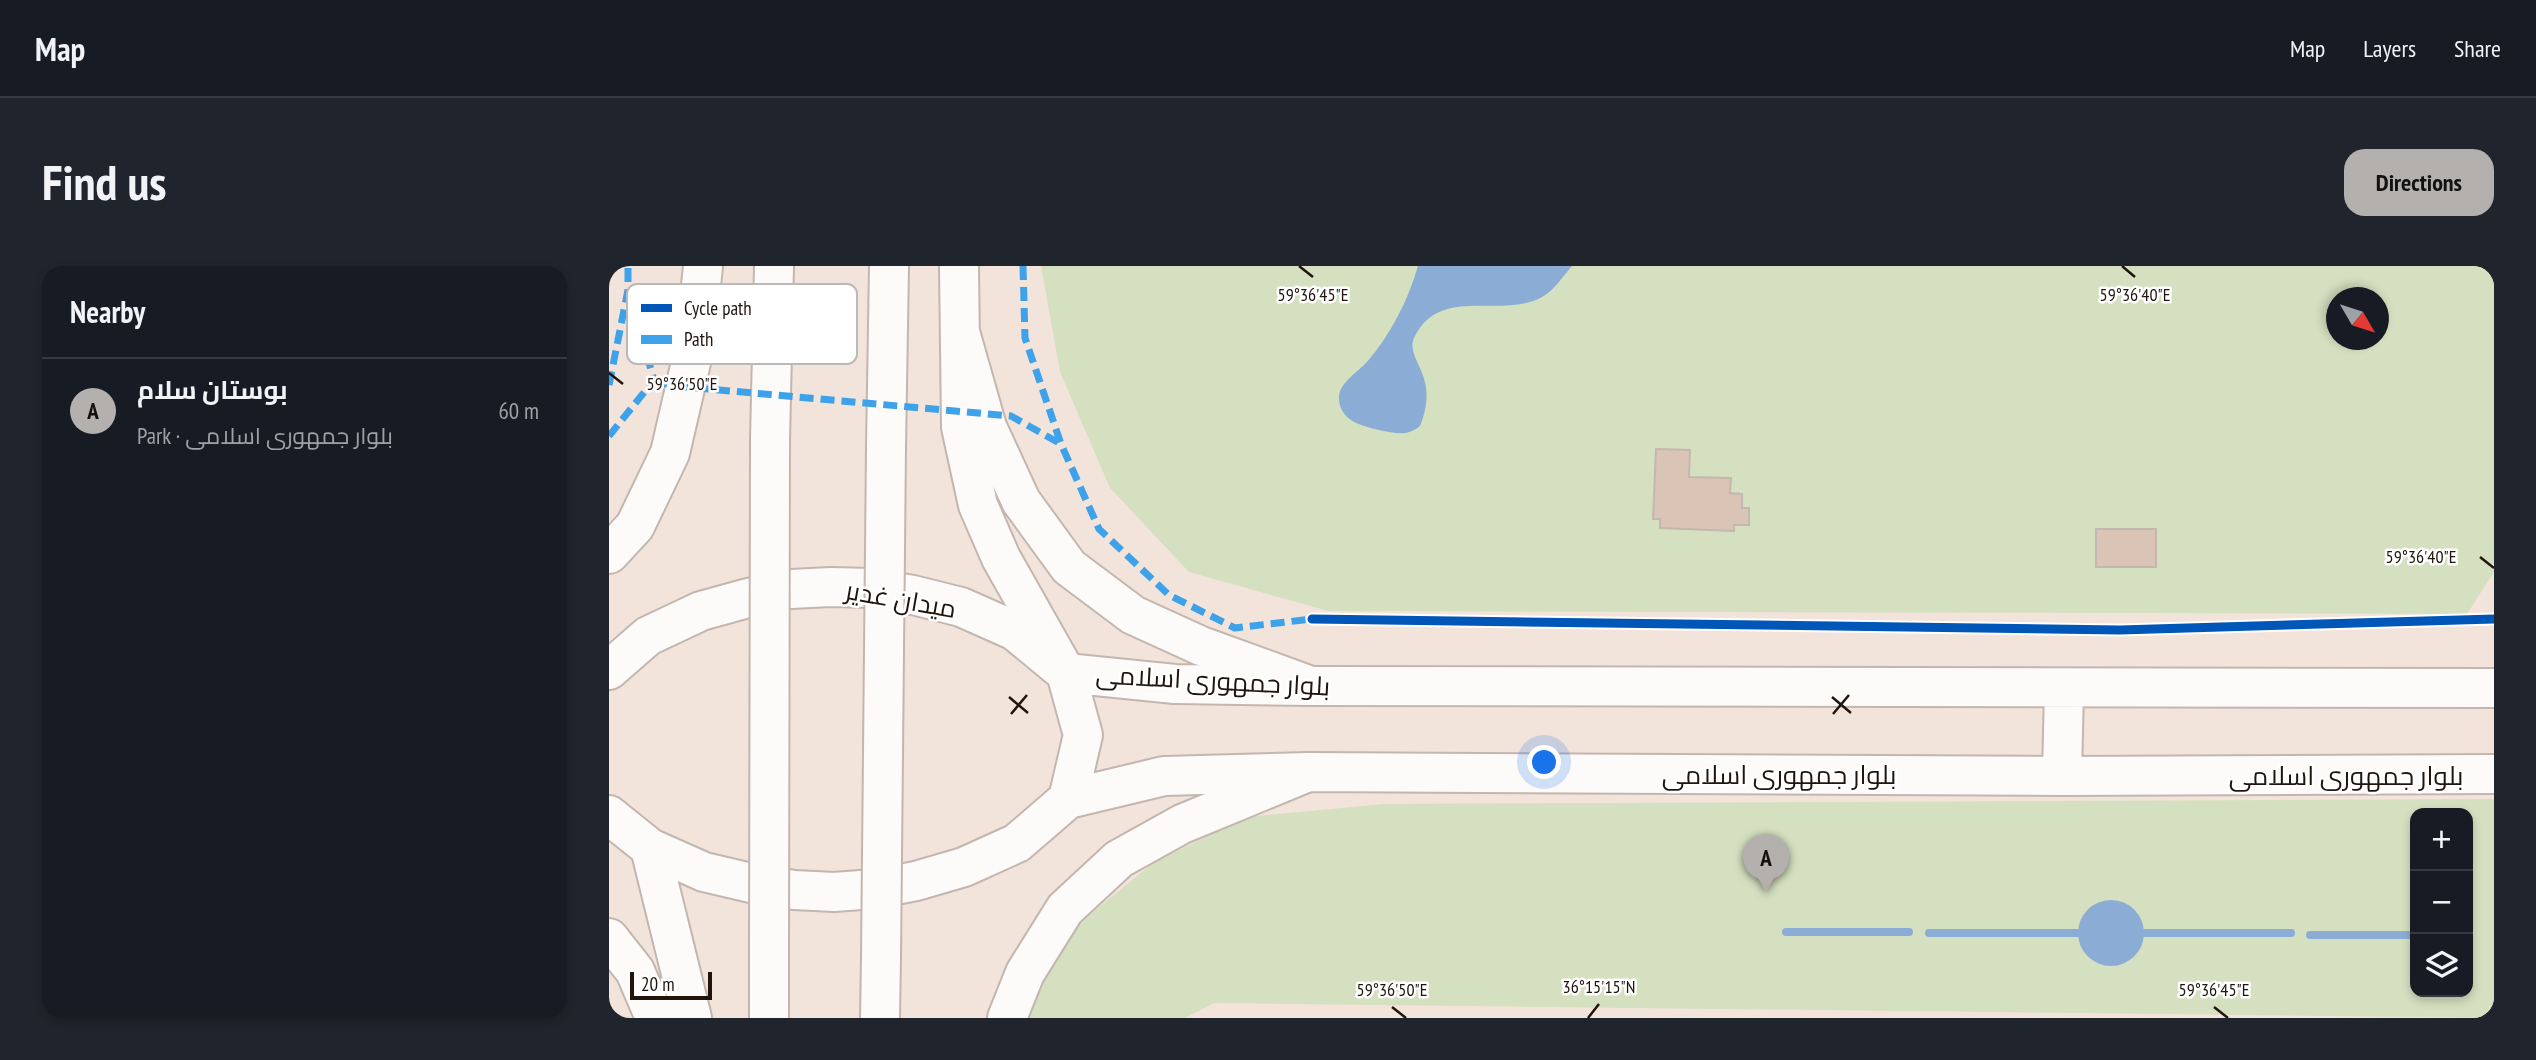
<!DOCTYPE html>
<html lang="en">
<head>
<meta charset="utf-8">
<style>
  body { margin:0; font-family:"PT Sans Narrow",Cairo,sans-serif; background:#20242c; color:#f1f3f6 }
  .controls { position:absolute; right:21px; bottom:21px; display:grid; overflow:hidden; border-radius:14px; box-shadow:0 4px 10px #0003 }
  .controls button { width:63px; height:63px; display:grid; place-items:center; padding:0; border:0; border-bottom:2px solid #363941; background:#171b24; color:#f1f3f6; font:35px sans-serif }
  .compass { position:absolute; left:1717px; top:21px; width:63px; height:63px; border-radius:50%; background:#171b24; box-shadow:0 4px 10px #0003; rotate:129deg }
  .scale { position:absolute; left:21px; bottom:18px; width:82px; box-sizing:border-box; padding-left:7px; border:4px solid #20140d; border-top:0; font-size:19px; line-height:24px; white-space:nowrap; color:#20140d; -webkit-text-stroke:5px #fff; paint-order:stroke }
  .you { position:absolute; left:936px; top:497px; width:24px; height:24px; margin:-18px; border:5px solid #fff; border-radius:50%; background:#1a73e8; box-shadow:0 0 0 10px #1a73e833 }
  .badge { display:grid; place-items:center; width:46px; height:46px; border-radius:50%; background:#b4b0ae; color:#111; font-size:23px; font-weight:700 }
  .pin { position:absolute; translate:-50% -58px; filter:drop-shadow(0 2px 4px #0008) }
  .pin::after { content:''; position:absolute; top:37px; width:24px; height:21px; background:inherit; clip-path:polygon(0 0,100% 0,50% 100%) }
  .list { margin:0; padding:0; list-style:none }
  h2 { display:flex; justify-content:space-between; align-items:center; height:91px; margin:0; padding:0 28px; font-size:30px }
  h2 small { font-size:23px; font-weight:400; color:#9ea1a6 }
  .list li { display:grid; grid-template-columns:46px 1fr auto; gap:21px; align-items:center; box-sizing:border-box; height:105px; padding:0 28px; border-top:2px solid #363941 }
  .list b { display:block; font-size:26px; white-space:nowrap }
  .list p { margin:0; font-size:23px; white-space:nowrap; color:#9ea1a6 }
  .list em { font-size:23px; font-style:normal; color:#9ea1a6 }
  .icon { flex:none; width:38px; height:38px; fill:none; stroke:currentColor; stroke-width:2; stroke-linecap:round; stroke-linejoin:round }
  .map { position:relative; flex:none; width:1885px; height:752px; overflow:hidden; border-radius:21px }
  header { display:flex; align-items:center; gap:42px; box-sizing:border-box; height:98px; padding:0 35px; background:#171b24; border-bottom:2px solid #363941 }
  header strong { font-size:33px }
  nav { display:flex; gap:38px; margin-inline-start:auto; font-size:24px }
  .intro { display:flex; align-items:center; justify-content:space-between; box-sizing:border-box; height:168px; padding:0 42px }
  h1 { margin:0; font-size:49px }
  .button { padding:18px 32px; border-radius:21px; background:#b4b0ae; color:#111; font-size:24px; font-weight:700 }
  main { display:flex; gap:42px; padding:0 42px }
  aside { flex:1; background:#171b24; border-radius:21px; box-shadow:0 4px 10px #0003 }
  .map>svg:first-child { display:block }
  .green { fill:#d4e0c0; fill-rule:evenodd }
  .water { fill:#8badd5 }
  .lines { fill:none; stroke-linecap:round; stroke-linejoin:round }
  .stream { stroke:#8badd5; stroke-width:8 }
  .building { fill:#d9c4b6; stroke:#c4b7af; stroke-width:2 }
  .primary-casing { stroke:#c3b6ae; stroke-width:42 }
  .highway-casing { stroke:#c3b6ae; stroke-width:42 }
  .primary { stroke:#fdfbfa; stroke-width:38 }
  .highway { stroke:#fdfbfa; stroke-width:38 }
  .highway-bridge-casing { stroke:#c3b6ae; stroke-width:42; stroke-linecap:butt }
  .highway-bridge { stroke:#fdfbfa; stroke-width:38 }
  .quiet { stroke:#3da2e9; stroke-width:7; stroke-dasharray:14 7; stroke-linecap:butt }
  .cycleway-casing { stroke:#fff; stroke-width:13 }
  .cycleway { stroke:#0057b8; stroke-width:9 }
  .ticks { fill:none; stroke:#20140d; stroke-width:2.5 }
  .labels { text-anchor:middle; dominant-baseline:central; stroke-width:5; stroke-linejoin:round; paint-order:stroke }
  .street-label { font-size:26px; fill:#20140d; stroke:#fff }
  .key { fill:#fff; stroke:#bcb8b6; stroke-width:2 }
  .key-label { font-size:19px; fill:#20140d }
  .ticks-label { font-size:18px; text-anchor:middle; fill:#20140d; stroke:#fff; stroke-width:5; stroke-linejoin:round; paint-order:stroke }
</style>
</head>
<body>
<header>
<strong>Map</strong>
<nav><a>Map</a><a>Layers</a><a>Share</a></nav>
</header>
<div class="intro"><h1>Find us</h1><a class="button">Directions</a></div>
<main>
<aside>
<h2>Nearby<small></small></h2>
<ul class="list">
<li><span class="badge">A</span><div><b>بوستان سلام</b><p>Park · بلوار جمهوری اسلامی</p></div><em>60 m</em></li>
</ul>
</aside>
<div class="map">
<svg width="1885" height="752" viewBox="0 0 1885 752">
  <rect width="100%" height="100%" fill="#f3e4db"/>
  <path class="green" d="M432 0H1885V306L1858 348 719 345 580 306 501 222 451 106ZM1728 32H1770V74H1728Z
    M1885 533V752L605 737 576 752H418L423 727 473 655 544 597 637 551 775 538ZM1806 547H1859V726H1806Z"/>
  <path class="water" d="M809 0H963C954 10 945 25 933 31 891 54 831 18 805 72 799 85 812 100 815 113 820 128 817 146 811 160 797 171 787 167 770 164 753 160 732 155 730 134 728 118 749 106 758 96 782 68 799 34 809 0Z
    M1469 667a33 33 0 1 1 66 0a33 33 0 1 1-66 0Z"/>
  <g class="lines">
    <path class="stream" d="M1177 666H1300
      M1320 667H1469
      M1536 667H1682
      M1701 669H1806"/>
  </g>
  <path class="building" d="M1047 183 1081 184 1080 211 1122 212 1121 227 1133 228V242H1140V259H1125V265L1051 262V253H1044Z
    M1487 263H1547V301H1487Z"/>
  <g class="lines">
    <defs>
      <path id="primary" d="M0 404 39 370 92 345 139 332 181 323 222 321 262 322 304 329 352 341 406 365 457 407 474 469 459 533 408 577 355 601 307 615 265 623 225 626 185 624 142 617 95 606 41 582 0 549
        M457 407 566 418 702 420 1885 422
        M1453 510 1455 423
        M459 533 555 510 699 506 1453 510 1885 508"/>
      <path id="highway" d="M350 0 352 161 369 239 392 292 457 407
        M351 66 378 161 412 235 460 301 524 349 592 380 702 420
        M161 174 165 0
        M277 181 280 0
        M0 288 26 260 61 187 86 79 94 0
        M41 582 83 752
        M0 672 26 705 46 752
        M160 752V683
        M271 752 272 692
        M398 752 416 707 456 643 510 593 573 558 699 506"/>
    </defs>
    <use href="#primary" class="primary-casing"/>
    <use href="#highway" class="highway-casing"/>
    <use href="#primary" class="primary"/>
    <use href="#highway" class="highway"/>
    <defs>
      <path id="highway-bridge" d="M160 683 161 174
        M272 692 277 181"/>
    </defs>
    <use href="#highway-bridge" class="highway-bridge-casing"/>
    <use href="#highway-bridge" class="highway-bridge"/>
    <path class="quiet" d="M414 0 416 72 452 178 490 263 560 329 626 362 703 353
      M45 114 65 120 402 150 452 178
      M0 119 19 24V0
      M0 170 45 114 19 24"/>
    <defs>
      <path id="cycleway" d="M703 353 1511 364 1885 353"/>
    </defs>
    <use href="#cycleway" class="cycleway-casing"/>
    <use href="#cycleway" class="cycleway"/>
  </g>
  <path class="ticks" d="M690 0 704 11M1513 0 1526 11M0 107 14 118M1871 291 1885 302M400 431 419 447M1223 431 1242 447M402 448 418 429M1224 448 1240 429M783 741 797 752M1605 741 1619 752M979 752 990 738"/>
  <g class="labels">
    <g class="street-label">
      <text transform="translate(292 333) rotate(10)">میدان غدیر</text>
      <text transform="translate(604 414) rotate(3)">بلوار جمهوری اسلامی</text>
      <text x="1170" y="508">بلوار جمهوری اسلامی</text>
      <text x="1737" y="509">بلوار جمهوری اسلامی</text>
    </g>
  </g>
  <rect x="18" y="18" width="230" height="80" rx="10" class="key"/>
  <rect x="32" y="38" width="31" height="8" fill="#0057b8"/>
  <rect x="32" y="69" width="31" height="9" fill="#3da2e9"/>
  <g class="key-label">
    <text x="75" y="49">Cycle path</text>
    <text x="75" y="80">Path</text>
  </g>
  <g class="ticks-label">
    <text x="704" y="35">59°36'45"E</text>
    <text x="1526" y="35">59°36'40"E</text>
    <text x="73" y="124">59°36'50"E</text>
    <text x="1812" y="297">59°36'40"E</text>
    <text x="990" y="727">36°15'15"N</text>
    <text x="783" y="730">59°36'50"E</text>
    <text x="1605" y="730">59°36'45"E</text>
  </g>
</svg>
<div class="controls">
<button>+</button>
<button>−</button>
<button><svg class="icon" aria-label="layers" viewBox="0 0 24 24"><path d="M12 4l9 5-9 5-9-5zM3 14l9 5 9-5"/></svg></button>
</div>
<svg class="compass" viewBox="-18 -18 36 36"><path d="M0-13l5 13h-10z" fill="#e53935"/><path d="M0 13l5-13h-10z" fill="#9ea1a6"/></svg>
<div class="scale">20 m</div>
<div class="you"></div>
<div class="pin badge" style="left:1157px;top:626px">A</div>
</div>
</main>
</body>
</html>
